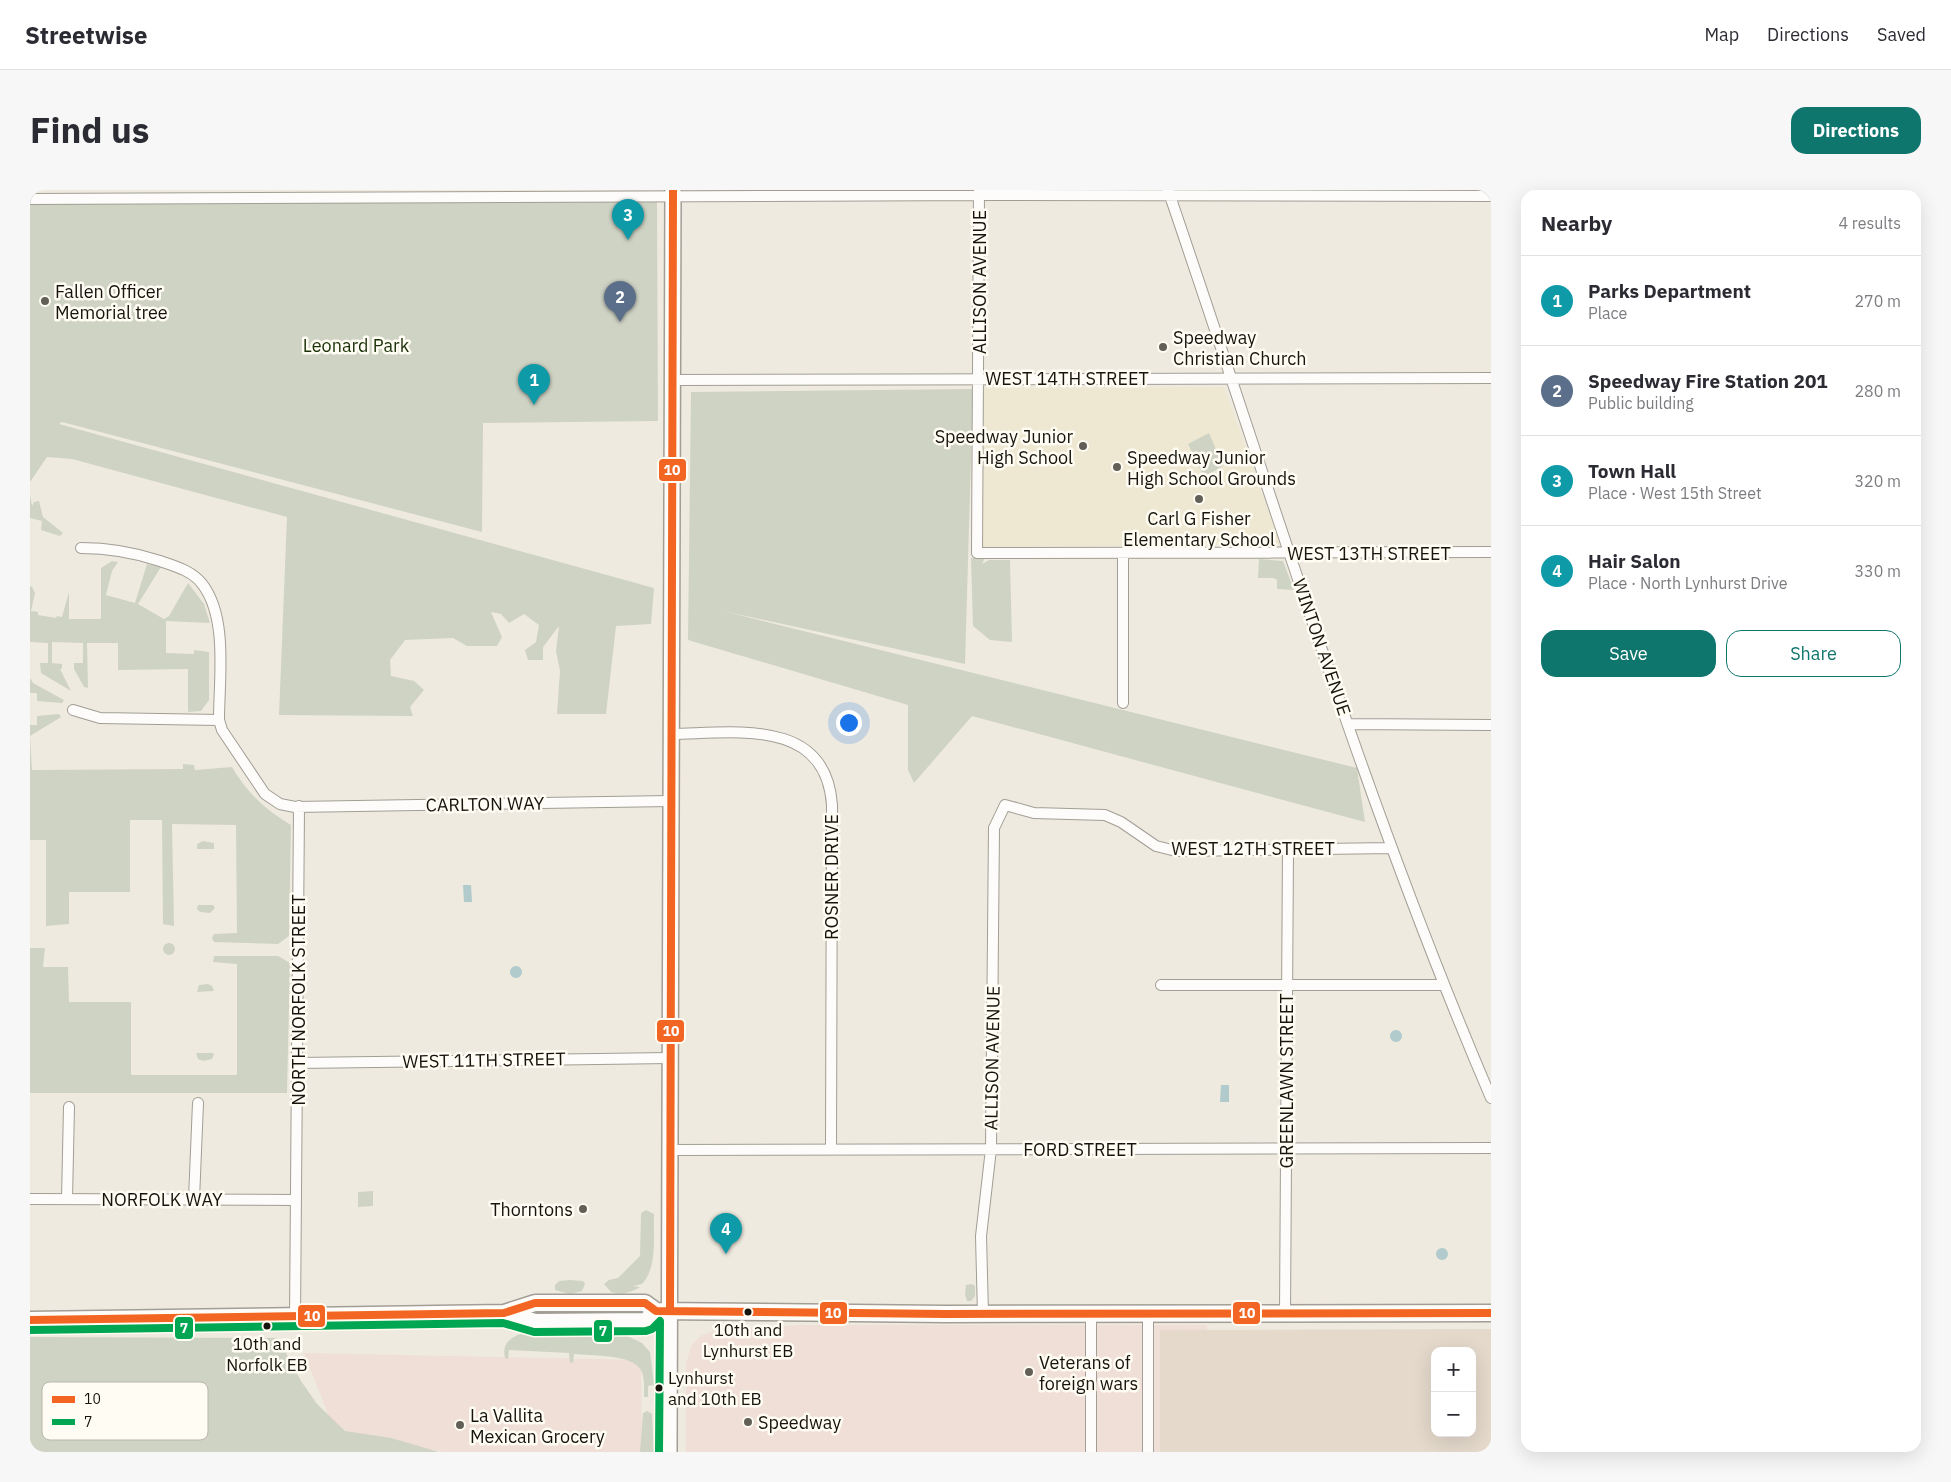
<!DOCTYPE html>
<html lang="en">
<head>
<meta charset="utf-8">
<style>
  body { margin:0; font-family:"IBM Plex Sans",sans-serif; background:#f7f7f7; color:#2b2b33 }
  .controls { position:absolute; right:15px; bottom:15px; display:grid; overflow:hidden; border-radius:10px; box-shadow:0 5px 20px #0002 }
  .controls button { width:45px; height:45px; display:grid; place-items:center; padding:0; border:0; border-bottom:1px solid #e1e1e2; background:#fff; color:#2b2b33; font:25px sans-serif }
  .you { position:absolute; left:818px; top:532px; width:18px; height:18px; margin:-12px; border:4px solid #fff; border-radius:50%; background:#1a73e8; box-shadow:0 0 0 8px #1a73e833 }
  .badge { display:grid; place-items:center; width:32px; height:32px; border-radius:50%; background:#0f766e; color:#fff; font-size:16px; font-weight:700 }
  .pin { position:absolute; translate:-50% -41px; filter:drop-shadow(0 1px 2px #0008) }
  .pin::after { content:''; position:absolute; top:26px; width:18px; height:15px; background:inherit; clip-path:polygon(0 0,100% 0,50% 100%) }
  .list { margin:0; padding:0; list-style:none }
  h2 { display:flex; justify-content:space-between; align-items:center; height:65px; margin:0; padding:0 20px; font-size:21px }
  h2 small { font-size:16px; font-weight:400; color:#7c7c81 }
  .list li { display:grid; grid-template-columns:32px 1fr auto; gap:15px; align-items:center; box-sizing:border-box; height:90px; padding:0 20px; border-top:1px solid #e1e1e2 }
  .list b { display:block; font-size:19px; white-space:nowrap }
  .list p { margin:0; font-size:16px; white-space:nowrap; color:#7c7c81 }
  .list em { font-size:16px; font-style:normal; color:#7c7c81 }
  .actions { display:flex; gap:10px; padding:15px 20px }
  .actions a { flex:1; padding:11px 0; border:1px solid #0f766e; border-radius:15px; text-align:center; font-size:18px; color:#0f766e }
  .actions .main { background:#0f766e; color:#fff }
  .map { position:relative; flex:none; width:1461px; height:1262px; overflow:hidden; border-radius:15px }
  header { display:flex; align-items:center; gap:30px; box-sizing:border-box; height:70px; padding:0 25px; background:#fff; border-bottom:1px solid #e1e1e2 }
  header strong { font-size:24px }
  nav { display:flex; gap:28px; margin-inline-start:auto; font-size:18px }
  .intro { display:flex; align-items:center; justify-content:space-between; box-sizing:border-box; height:120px; padding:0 30px }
  h1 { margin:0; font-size:35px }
  .button { padding:12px 22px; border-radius:15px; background:#0f766e; color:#fff; font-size:18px; font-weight:700 }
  main { display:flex; gap:30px; padding:0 30px }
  aside { flex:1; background:#fff; border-radius:15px; box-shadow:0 5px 20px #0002 }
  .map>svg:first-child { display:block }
  .commercial { fill:#efdfd6 }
  .industrial { fill:#e4d9cb; fill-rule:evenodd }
  .built { fill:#eee7d2 }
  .green { fill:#cfd3c4 }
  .water { fill:#b1cacb }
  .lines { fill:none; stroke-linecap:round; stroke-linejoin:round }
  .street-casing { stroke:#a29e95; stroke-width:12 }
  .secondary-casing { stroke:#a29e95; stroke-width:18 }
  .primary-casing { stroke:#a29e95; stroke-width:19 }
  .street { stroke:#fdfcfa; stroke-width:10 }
  .secondary { stroke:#fdfcfa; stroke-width:15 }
  .primary { stroke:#fdfcfa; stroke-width:16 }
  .bus-1-casing { stroke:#fffcf3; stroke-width:11 }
  .bus-2-casing { stroke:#fffcf3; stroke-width:11 }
  .bus-1 { stroke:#f26522; stroke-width:8 }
  .bus-2 { stroke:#00a651; stroke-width:8 }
  .poi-dot { fill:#625f56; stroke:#fffcf3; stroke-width:2 }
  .bus-dot { fill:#16140c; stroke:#fffcf3; stroke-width:2 }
  .labels { text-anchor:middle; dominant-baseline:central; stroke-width:5; stroke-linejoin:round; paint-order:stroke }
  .bus-label { font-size:17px; fill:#16140c; stroke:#fffcf3 }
  .street-label { font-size:18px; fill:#16140c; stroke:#fffcf3 }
  .poi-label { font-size:18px; fill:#16140c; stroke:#fffcf3; text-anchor:start }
  .park-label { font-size:18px; fill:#193007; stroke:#fffcf3 }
  .key { fill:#fffcf3; stroke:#b9b6ae; stroke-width:1 }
  .key-label { font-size:14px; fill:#16140c }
  .line-badge { stroke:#fffcf3; stroke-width:2 }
  .badge-label { font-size:14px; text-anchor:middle; font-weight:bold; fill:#fff }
</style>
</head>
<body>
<header>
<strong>Streetwise</strong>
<nav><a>Map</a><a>Directions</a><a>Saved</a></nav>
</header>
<div class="intro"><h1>Find us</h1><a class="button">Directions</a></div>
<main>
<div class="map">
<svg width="1461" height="1262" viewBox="0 0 1461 1262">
  <rect width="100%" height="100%" fill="#efeadf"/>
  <path class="commercial" d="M768 1135H1177V1149L1137 1262H656V1173L662 1155 672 1145 684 1141Z
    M274 1163 611 1170 612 1262H415L305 1242Z"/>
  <path class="industrial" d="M1461 1139V1262H1130V1140ZM1405 1161H1442V1243H1405Z"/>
  <path class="built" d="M1194 197 1250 354 952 357V198Z"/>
  <path class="green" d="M627 8 628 231 453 233 452 342 32 232 29 234 624 398 621 434 586 436 576 524H527L530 481 526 461 529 436 513 457V470H498L495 460 506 452 509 435 494 424 479 433 471 424 461 422 472 447 467 456H437L423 448 375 450 360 470 361 486 384 491 394 500 380 517 383 526 249 525 257 327 42 269 17 267 0 292V9Z
    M943 199 935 474 693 421 1327 578 1335 632 942 526 884 593 878 580V515L658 450 661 202Z
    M1179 243 1193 276 1174 287 1158 254Z
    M0 305 2 316 4 312 9 311 13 327 33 343 30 346 11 340 12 331 0 328Z
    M941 368H955L952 374 959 370H980L982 452 960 450 943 436Z
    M1229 369 1253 371 1264 400 1247 399V390L1244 388H1228Z
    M82 371 88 372 82 381 76 405 105 413 117 374 131 377 108 414 134 429 139 426 158 393 174 414 180 433 136 431V463L164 464V460L179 462V510L171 521 158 522V479L88 480V453H57L58 498 54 497 44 479V473H53V453L22 452V473L32 474V479H30L41 501 11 483 10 473H18V453L0 452V396L2 397 5 403 1 421 8 422V425L26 428 27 426 32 427 39 402V429H71V378Z
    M0 488 3 493 34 510 32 513 7 511V503H0Z
    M29 524 31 527 0 546 2 580 153 579V574L164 575 165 580 202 577C217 603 236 620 261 635L259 746 248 754 184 752 182 748 184 744 207 743 206 635 142 634 144 736 133 734 132 630H100V702H39V734L16 736V650H0V535H7V526Z
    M173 651 184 653V659H167V654Z
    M168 715H183L185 718 180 723 170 722 167 719Z
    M133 759a6 6 0 1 1 12 0a6 6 0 1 1-12 0Z
    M0 758H15L13 777H38L39 812H101V885H207V774L183 772 184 766H248L260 773 257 903H0Z
    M178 794 182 796 184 801 167 802 169 795Z
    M166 863H183L184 864 182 869 173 871 168 869Z
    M343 1001V1016L328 1017V1002Z
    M616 1020 624 1024C623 1045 628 1077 612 1094L603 1096 610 1097C601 1103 591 1105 581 1102L574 1094 579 1090 588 1088 610 1066 611 1023Z
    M540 1090 553 1091 555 1094 552 1101 540 1104 525 1100V1095L529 1091Z
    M942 1094 945 1096V1106L941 1111H937L935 1104 936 1095Z
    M490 1144 595 1145 612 1153 620 1162 624 1195 618 1196V1207H614C614 1199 615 1188 611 1180 602 1164 562 1166 544 1164L543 1172 540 1173 539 1163 479 1160 478 1169 475 1168C472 1155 478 1149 490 1144Z
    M0 1147 248 1148 271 1191 287 1214 315 1241 361 1248 409 1262H0Z
    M617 1221 622 1224 624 1262H610L613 1223Z"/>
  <path class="water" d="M433 695H441L442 712H434Z
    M480 782a6 6 0 1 1 12 0a6 6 0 1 1-12 0Z
    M1360 846a6 6 0 1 1 12 0a6 6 0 1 1-12 0Z
    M1191 895H1199V912H1190Z
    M1406 1064a6 6 0 1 1 12 0a6 6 0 1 1-12 0Z"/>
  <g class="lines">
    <defs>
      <path id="street" d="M949 0 947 363 1461 362
        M1138 0C1242 304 1334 612 1461 908
        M0 9 949 5 1461 6
        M642 190 1461 188
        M51 358C79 358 103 362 130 371 145 376 163 381 173 395 198 429 189 489 189 530L192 540 235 604 250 614 265 617 641 611
        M1093 363V513
        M43 520 70 528 189 530
        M1318 534 1461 535
        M642 544C704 543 796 527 802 615L801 959
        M1131 795H1413
        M268 873 640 868
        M640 960 1461 958
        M0 1009 265 1010
        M37 1009 39 917
        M164 1009 168 913
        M1061 1123V1262
        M1118 1123V1262
        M1255 1123 1258 659
        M953 1124 951 1046 961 959 964 638 975 615 1004 623 1075 625 1091 632 1126 656 1146 661 1361 658
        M265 1128 269 616"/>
      <path id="secondary" d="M639 1262 643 0"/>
      <path id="primary" d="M474 1123 505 1132 616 1131 626 1121
        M0 1130 474 1123 505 1113H615L626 1121 915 1124 1461 1123"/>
    </defs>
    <use href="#street" class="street-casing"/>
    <use href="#secondary" class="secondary-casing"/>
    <use href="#primary" class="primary-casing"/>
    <use href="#street" class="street"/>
    <use href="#secondary" class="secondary"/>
    <use href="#primary" class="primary"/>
    <defs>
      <path id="bus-1" d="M640 1121 643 0
        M0 1130 474 1123 505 1113H615L626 1121 915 1124 1461 1123"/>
      <path id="bus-2" d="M0 1140 473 1133 504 1142 616 1141 622 1139 630 1131 629 1262"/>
    </defs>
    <use href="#bus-1" class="bus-1-casing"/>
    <use href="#bus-2" class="bus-2-casing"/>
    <use href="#bus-1" class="bus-1"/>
    <use href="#bus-2" class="bus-2"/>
  </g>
  <g class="poi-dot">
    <circle cx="15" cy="111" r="5"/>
    <circle cx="1133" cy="157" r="5"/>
    <circle cx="1053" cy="256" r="5"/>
    <circle cx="1087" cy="277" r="5"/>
    <circle cx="1169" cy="309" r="5"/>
    <circle cx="553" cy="1019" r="5"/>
    <circle cx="999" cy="1182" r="5"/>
    <circle cx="718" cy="1232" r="5"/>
    <circle cx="430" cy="1235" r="5"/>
  </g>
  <g class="bus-dot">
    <circle cx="718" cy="1122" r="4.5"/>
    <circle cx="237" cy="1136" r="4.5"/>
    <circle cx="629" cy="1198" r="4.5"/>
  </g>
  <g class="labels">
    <g class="bus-label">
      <text x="718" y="1140">10th and<tspan x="718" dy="21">Lynhurst EB</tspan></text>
      <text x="237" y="1154">10th and<tspan x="237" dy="21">Norfolk EB</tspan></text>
      <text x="638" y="1188" text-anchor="start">Lynhurst<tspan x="638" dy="21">and 10th EB</tspan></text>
    </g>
    <g class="street-label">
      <text transform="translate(949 92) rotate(-90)">ALLISON AVENUE</text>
      <text x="1037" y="188">WEST 14TH STREET</text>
      <text x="1339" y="363">WEST 13TH STREET</text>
      <text transform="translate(1292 457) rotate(71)">WINTON AVENUE</text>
      <text transform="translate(455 614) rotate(-1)">CARLTON WAY</text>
      <text x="1223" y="658">WEST 12TH STREET</text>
      <text transform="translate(801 687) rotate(-90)">ROSNER DRIVE</text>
      <text transform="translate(268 810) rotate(-90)">NORTH NORFOLK STREET</text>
      <text transform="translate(962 868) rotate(-89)">ALLISON AVENUE</text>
      <text transform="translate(454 870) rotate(-1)">WEST 11TH STREET</text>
      <text transform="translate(1256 891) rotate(-90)">GREENLAWN STREET</text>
      <text x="1050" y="959">FORD STREET</text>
      <text x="132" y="1009">NORFOLK WAY</text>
    </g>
    <g class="poi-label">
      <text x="25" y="101">Fallen Officer<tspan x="25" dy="21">Memorial tree</tspan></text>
      <text x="1143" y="147">Speedway<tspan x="1143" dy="21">Christian Church</tspan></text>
      <text x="1043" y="246" text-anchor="end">Speedway Junior<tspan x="1043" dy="21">High School</tspan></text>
      <text x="1097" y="267">Speedway Junior<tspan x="1097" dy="21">High School Grounds</tspan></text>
      <text x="1169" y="328" text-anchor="middle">Carl G Fisher<tspan x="1169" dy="21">Elementary School</tspan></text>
      <text x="543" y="1019" text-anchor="end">Thorntons</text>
      <text x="1009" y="1172">Veterans of<tspan x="1009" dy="21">foreign wars</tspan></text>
      <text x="440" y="1225">La Vallita<tspan x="440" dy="21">Mexican Grocery</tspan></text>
      <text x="728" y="1232">Speedway</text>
    </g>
    <g class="park-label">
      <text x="326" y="155">Leonard Park</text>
    </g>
  </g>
  <rect x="12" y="1192" width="166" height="58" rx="8" class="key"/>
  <rect x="22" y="1206" width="23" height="7" fill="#f26522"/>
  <rect x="22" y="1229" width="23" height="6" fill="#00a651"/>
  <g class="key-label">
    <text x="54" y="1214">10</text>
    <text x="54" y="1237">7</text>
  </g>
  <g class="line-badge">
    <rect x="628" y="268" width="29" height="24" rx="5" fill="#f26522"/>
    <rect x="626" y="829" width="29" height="24" rx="5" fill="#f26522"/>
    <rect x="789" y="1111" width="29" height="24" rx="5" fill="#f26522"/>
    <rect x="1202" y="1111" width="29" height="24" rx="5" fill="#f26522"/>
    <rect x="267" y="1114" width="29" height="24" rx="5" fill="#f26522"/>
    <rect x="144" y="1126" width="20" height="24" rx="5" fill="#00a651"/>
    <rect x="563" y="1129" width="20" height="24" rx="5" fill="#00a651"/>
  </g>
  <g class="badge-label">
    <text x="642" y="285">10</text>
    <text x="641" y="846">10</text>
    <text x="803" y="1128">10</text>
    <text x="1217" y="1128">10</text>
    <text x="282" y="1131">10</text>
    <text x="154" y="1143">7</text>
    <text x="573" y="1146">7</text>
  </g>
</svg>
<div class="controls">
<button>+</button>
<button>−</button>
</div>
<div class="you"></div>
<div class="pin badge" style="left:504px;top:215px;background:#0f9aa8">1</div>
<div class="pin badge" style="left:590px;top:132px;background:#5c6f8a">2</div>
<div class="pin badge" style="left:598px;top:50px;background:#0f9aa8">3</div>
<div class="pin badge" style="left:696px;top:1064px;background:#0f9aa8">4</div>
</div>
<aside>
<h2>Nearby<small>4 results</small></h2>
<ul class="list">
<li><span class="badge" style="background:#0f9aa8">1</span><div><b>Parks Department</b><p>Place</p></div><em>270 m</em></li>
<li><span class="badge" style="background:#5c6f8a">2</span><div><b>Speedway Fire Station 201</b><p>Public building</p></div><em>280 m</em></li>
<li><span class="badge" style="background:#0f9aa8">3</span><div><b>Town Hall</b><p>Place · West 15th Street</p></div><em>320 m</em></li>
<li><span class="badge" style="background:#0f9aa8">4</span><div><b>Hair Salon</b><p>Place · North Lynhurst Drive</p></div><em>330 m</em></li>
</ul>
<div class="actions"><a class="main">Save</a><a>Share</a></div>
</aside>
</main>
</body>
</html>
